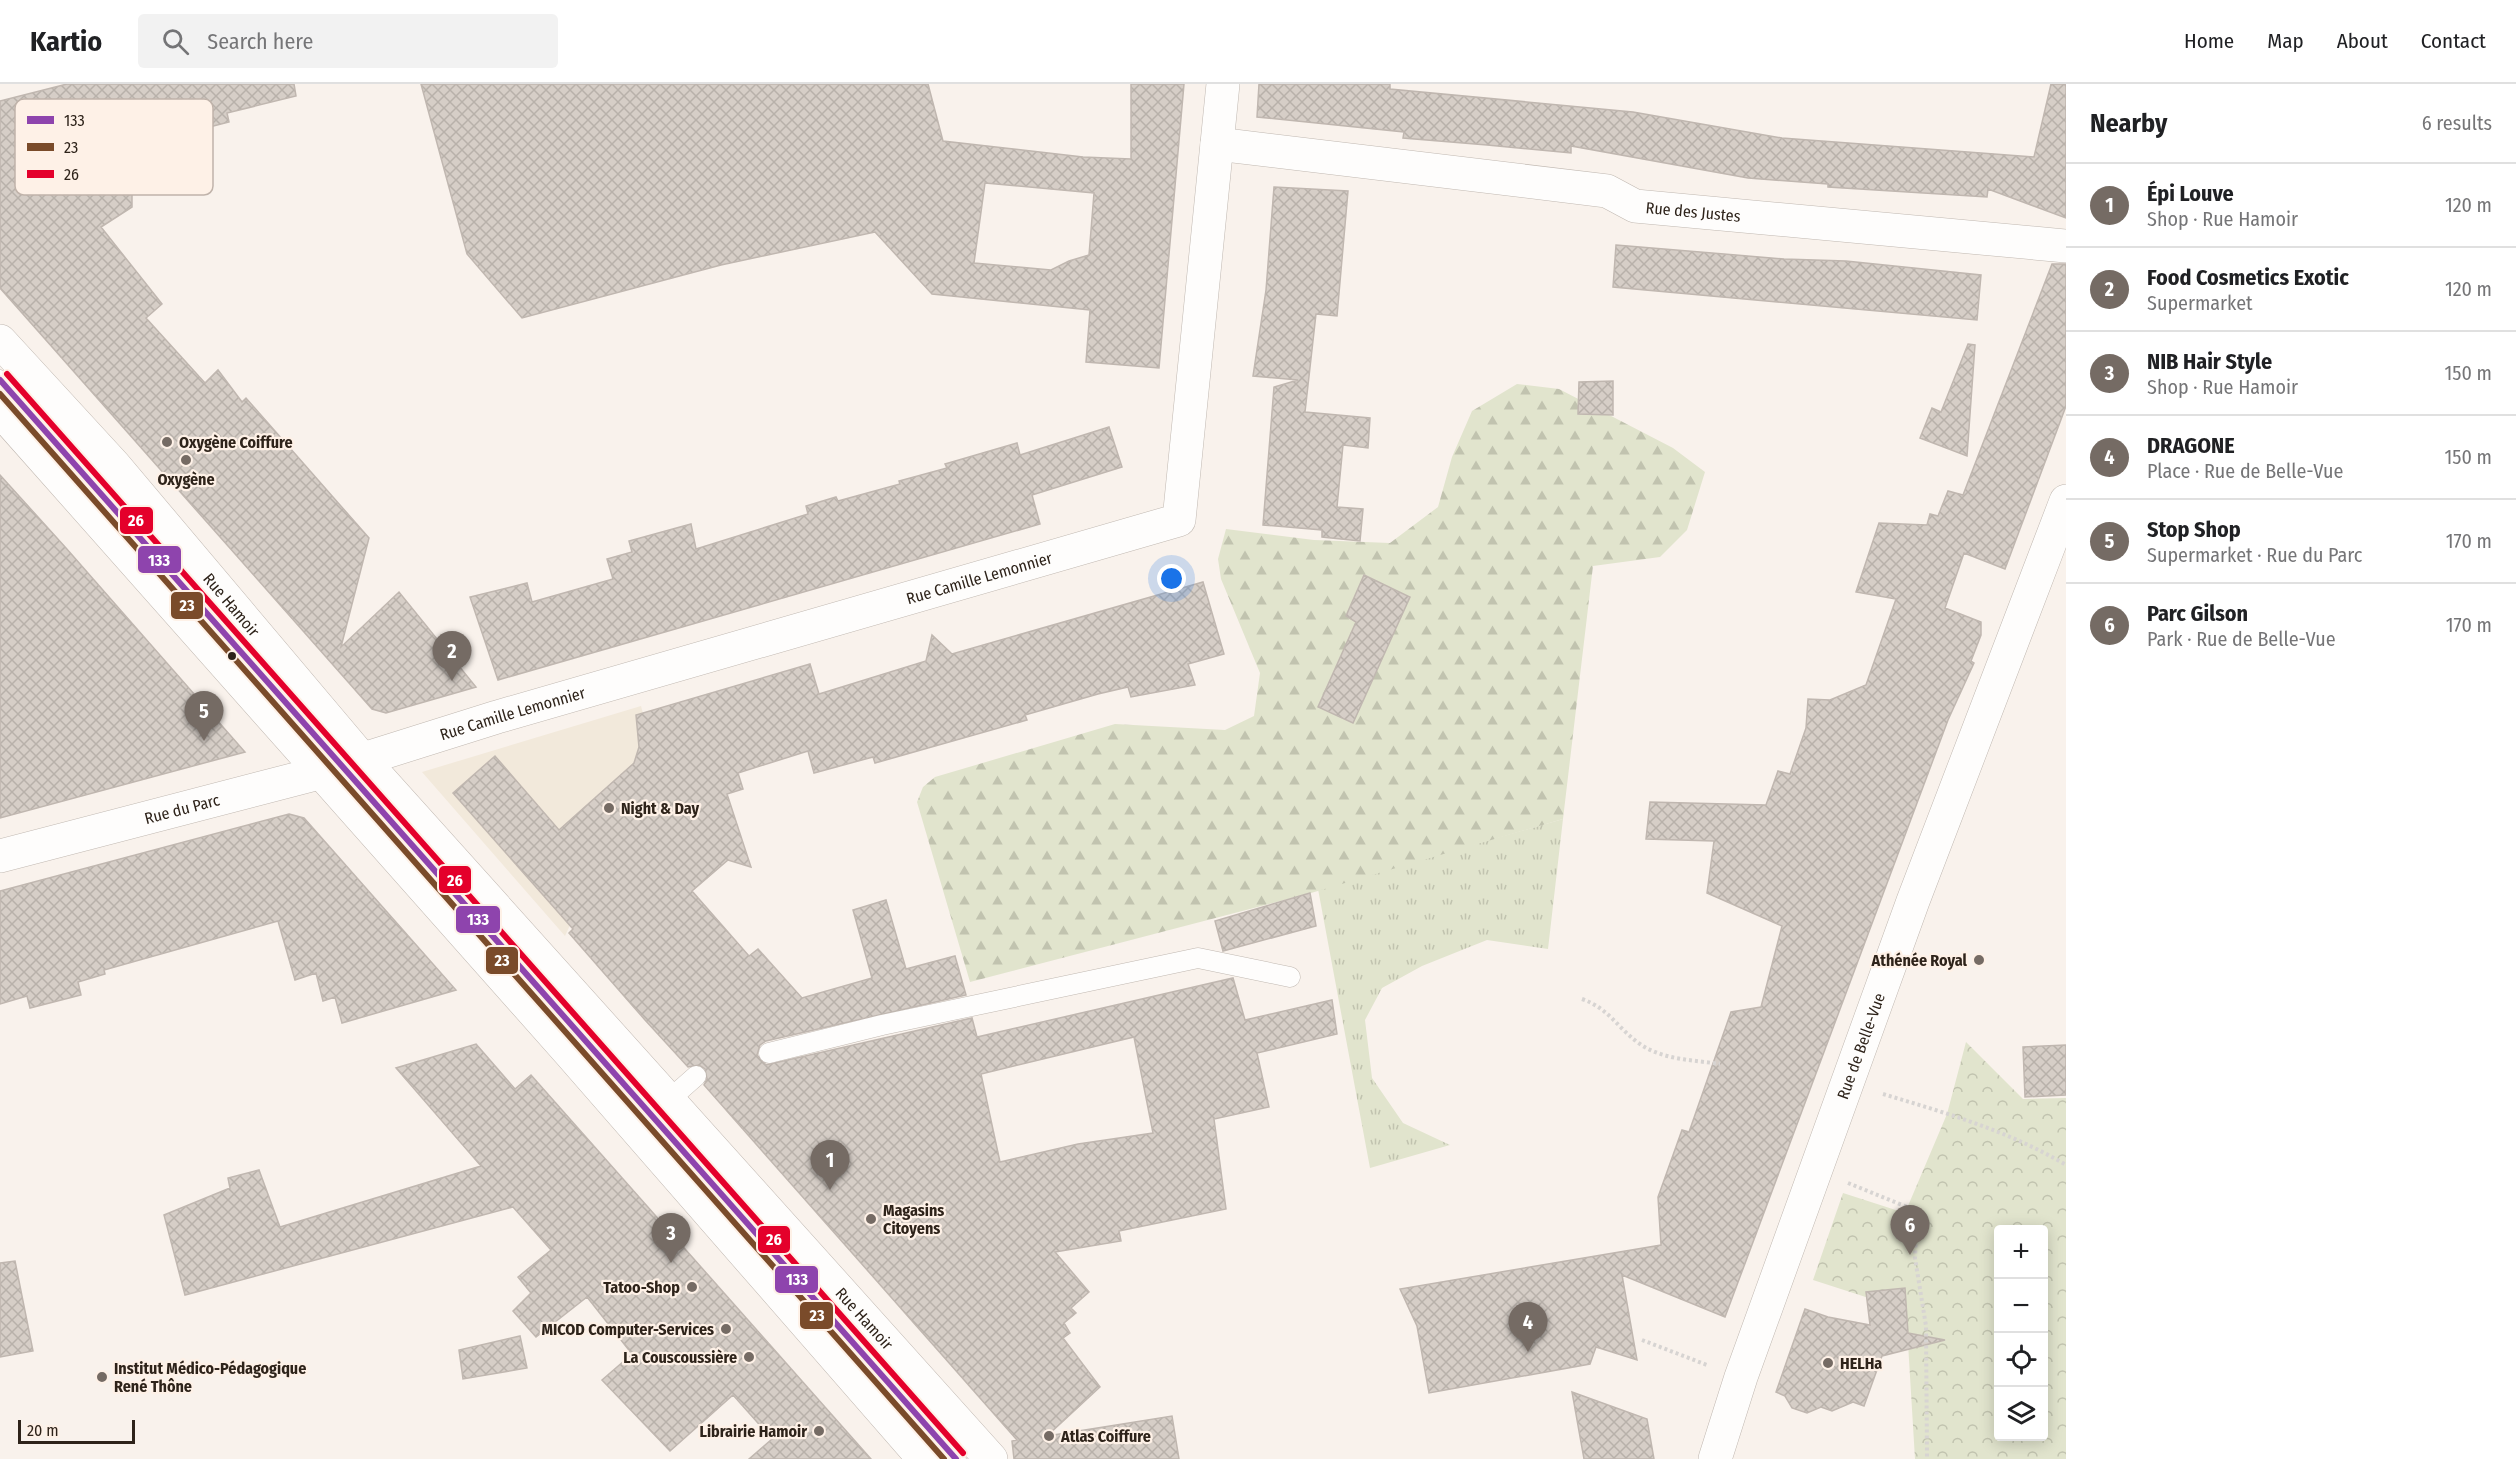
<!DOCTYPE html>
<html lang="en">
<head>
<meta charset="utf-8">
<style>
  body { margin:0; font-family:"Fira Sans Condensed",sans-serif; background:#f2f2f2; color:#202124 }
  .controls { position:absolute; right:18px; bottom:18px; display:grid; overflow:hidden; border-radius:6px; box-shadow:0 3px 15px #0003 }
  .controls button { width:54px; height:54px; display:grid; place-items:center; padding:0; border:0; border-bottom:2px solid #e0e0e0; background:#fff; color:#202124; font:30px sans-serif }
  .scale { position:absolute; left:18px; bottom:15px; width:117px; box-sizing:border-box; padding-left:6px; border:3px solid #2e231a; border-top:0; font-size:16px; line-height:21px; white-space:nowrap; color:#2e231a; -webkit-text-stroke:4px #fef1e7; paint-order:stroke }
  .you { position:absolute; left:1172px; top:495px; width:21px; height:21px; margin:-15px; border:4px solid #fff; border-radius:50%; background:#1a73e8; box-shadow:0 0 0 9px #1a73e833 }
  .badge { display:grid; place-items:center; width:39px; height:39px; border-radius:50%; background:#756b64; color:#fff; font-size:20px; font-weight:700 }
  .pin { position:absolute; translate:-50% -50px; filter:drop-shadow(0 2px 3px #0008) }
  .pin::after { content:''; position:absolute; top:32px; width:21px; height:18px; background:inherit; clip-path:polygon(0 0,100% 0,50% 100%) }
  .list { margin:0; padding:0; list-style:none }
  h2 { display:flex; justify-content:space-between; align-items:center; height:78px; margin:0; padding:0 24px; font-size:26px }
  h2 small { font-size:20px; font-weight:400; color:#757577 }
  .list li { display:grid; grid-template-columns:39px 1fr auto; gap:18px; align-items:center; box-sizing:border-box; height:84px; padding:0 24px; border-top:2px solid #e0e0e0 }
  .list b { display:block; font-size:22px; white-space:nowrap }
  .list p { margin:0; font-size:20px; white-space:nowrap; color:#757577 }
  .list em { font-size:20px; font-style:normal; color:#757577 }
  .icon { flex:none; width:33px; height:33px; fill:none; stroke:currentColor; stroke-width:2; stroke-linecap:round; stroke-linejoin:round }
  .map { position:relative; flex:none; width:2066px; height:1375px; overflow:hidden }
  header { display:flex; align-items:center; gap:36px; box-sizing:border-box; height:84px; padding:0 30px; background:#fff; border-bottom:2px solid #e0e0e0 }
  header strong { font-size:28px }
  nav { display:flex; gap:33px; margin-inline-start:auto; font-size:21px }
  .search { width:420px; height:54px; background:#f2f2f2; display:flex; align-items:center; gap:15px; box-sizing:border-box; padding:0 21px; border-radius:6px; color:#757577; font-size:22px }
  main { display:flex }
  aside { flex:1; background:#fff }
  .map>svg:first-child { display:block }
  .commercial { fill:#f2e9db }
  .grass { fill:url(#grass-tufts) }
  .forest { fill:url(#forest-firs) }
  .park { fill:url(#park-crowns); fill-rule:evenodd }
  .building { fill:url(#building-cross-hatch); stroke:#c0b7b0; stroke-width:1.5; fill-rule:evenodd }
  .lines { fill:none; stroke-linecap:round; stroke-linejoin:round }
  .lane-casing { stroke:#c0b8b1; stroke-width:21 }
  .street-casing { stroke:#c0b8b1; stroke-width:34 }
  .secondary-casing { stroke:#c0b8b1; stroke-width:34 }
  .path { stroke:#d7d4d2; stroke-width:4; stroke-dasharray:3 3; stroke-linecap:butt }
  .lane { stroke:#fefdfc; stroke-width:20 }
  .street { stroke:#fefdfc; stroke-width:33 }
  .secondary { stroke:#fefdfc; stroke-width:33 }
  .bus-1-casing { stroke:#fef1e7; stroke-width:10 }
  .bus-2-casing { stroke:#fef1e7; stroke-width:10 }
  .bus-3-casing { stroke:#fef1e7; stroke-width:10 }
  .bus-1 { stroke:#8e44ad; stroke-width:6 }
  .bus-2 { stroke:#7a4b2a; stroke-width:6 }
  .bus-3 { stroke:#e4002b; stroke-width:6 }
  .poi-dot { fill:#756b64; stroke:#fef1e7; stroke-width:2 }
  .bus-dot { fill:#2e231a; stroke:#fef1e7; stroke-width:2 }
  .labels { text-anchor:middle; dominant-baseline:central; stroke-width:4.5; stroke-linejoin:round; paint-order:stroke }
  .street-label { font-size:16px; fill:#2e231a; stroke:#fef1e7 }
  .poi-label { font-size:16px; font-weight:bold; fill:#2e231a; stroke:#fef1e7; text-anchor:start }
  .key { fill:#fef1e7; stroke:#c0b3aa; stroke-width:1.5 }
  .key-label { font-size:16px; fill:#2e231a }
  .line-badge { stroke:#fef1e7; stroke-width:2 }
  .badge-label { font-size:16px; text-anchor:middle; font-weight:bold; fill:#fff }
</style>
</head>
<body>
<header>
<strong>Kartio</strong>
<div class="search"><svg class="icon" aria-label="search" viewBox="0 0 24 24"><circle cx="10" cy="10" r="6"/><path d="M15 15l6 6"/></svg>Search here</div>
<nav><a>Home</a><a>Map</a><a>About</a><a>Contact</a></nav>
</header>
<main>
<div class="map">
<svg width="2066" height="1375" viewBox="0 0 2066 1375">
  <defs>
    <pattern id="grass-tufts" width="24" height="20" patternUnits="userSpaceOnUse" patternTransform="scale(1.5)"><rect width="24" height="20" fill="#e1e4cd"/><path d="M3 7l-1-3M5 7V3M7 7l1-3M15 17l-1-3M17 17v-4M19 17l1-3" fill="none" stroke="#c1c3af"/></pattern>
    <pattern id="forest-firs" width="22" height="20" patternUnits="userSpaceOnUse" patternTransform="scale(1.5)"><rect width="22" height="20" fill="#e1e4cd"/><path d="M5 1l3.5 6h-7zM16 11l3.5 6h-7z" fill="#c1c3af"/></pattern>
    <pattern id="park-crowns" width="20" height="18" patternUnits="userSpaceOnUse" patternTransform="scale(1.5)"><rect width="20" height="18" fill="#e1e4cd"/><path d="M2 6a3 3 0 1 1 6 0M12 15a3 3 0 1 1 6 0" fill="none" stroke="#c1c3af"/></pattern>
    <pattern id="building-cross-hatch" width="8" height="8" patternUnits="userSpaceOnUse" patternTransform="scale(1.5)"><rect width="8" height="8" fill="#d6cec7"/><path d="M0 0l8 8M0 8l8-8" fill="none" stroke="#b8b1aa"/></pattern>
  </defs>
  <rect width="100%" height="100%" fill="#f9f2ec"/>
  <path class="commercial" d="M641 622 661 695 601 774 565 852 422 688Z"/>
  <path class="grass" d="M1563 735 1548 865 1487 856 1422 882 1382 904 1365 936 1372 994 1403 1039 1450 1061 1370 1084 1318 805Z"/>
  <path class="forest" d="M1517 300 1559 305 1673 364 1705 388 1687 446 1660 473 1593 482 1563 735 1311 809 970 898 917 718 923 703 935 693 1115 640 1225 646 1254 632 1260 589 1221 495 1218 475 1226 445 1314 456 1390 459 1438 423 1452 373 1472 327Z"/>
  <path class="park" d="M1966 958 2023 1015 2066 1014V1375H1915L1906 1226 1813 1196 1843 1109 1905 1129 1947 1030ZM1998 1146H2044V1352H1998Z"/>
  <path class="building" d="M67 0H294L296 12 227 29 229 38 186 49 185 44 108 67 132 107V123L101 143 162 220 146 234 205 299 218 286 242 318 246 314 369 454 341 563 399 508 476 603 386 629 372 625 0 204V17Z
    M421 0H928L943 57 1083 73 1131 75V0H1184L1159 284 1086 278 1090 226 932 210 875 148 721 181 522 234 467 170ZM985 99 1094 109 1089 171 1069 177 1051 186 974 179Z
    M1259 0H1390V5L1633 28 1782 54 2034 73 2051 0H2066V134L1988 105 1987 113 1828 103V100L1748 94 1571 62V69L1487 61 1403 54 1404 48 1257 33Z
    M1274 103 1348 107 1337 232 1316 230 1305 328 1370 334 1368 364 1343 361 1337 423 1363 425 1360 457 1322 453V446L1263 441 1274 303 1298 296 1253 292 1266 206Z
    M1616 161 1784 175 1846 177 1981 191 1977 236 1613 203Z
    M2052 180H2066V322L2005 485 1964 469 1945 524 1981 538V551L1971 577 1974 579 1948 636 1725 1233 1622 1191 1637 1276 1596 1263 1590 1280 1429 1309 1417 1242 1400 1205 1661 1161 1658 1113 1682 1046 1689 1048 1731 928 1761 923 1782 842 1707 809 1714 757 1646 755 1650 718 1766 721 1778 687 1790 690 1806 644 1808 615 1830 616 1866 601 1896 515 1856 508 1879 439 1927 441 1930 430 1938 432 1948 407 1963 411Z
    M1968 260 1975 261 1967 372 1920 354 1932 324 1941 328Z
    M1613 297V331L1578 330 1579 298Z
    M1109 343 1122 383 1032 411 1040 440 498 596 470 513 527 499 532 518 613 495 607 475 632 468 629 457 691 440 696 465 808 430 806 422 836 413 838 417 900 400 899 397 947 384 945 380 1017 359 1020 371Z
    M0 391 66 464 245 668 0 734Z
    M1364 491 1410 513 1353 639 1318 623 1356 538 1346 532Z
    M1203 498 1224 570 1188 580 1195 601 1131 613 1128 603 1098 610 1025 631 1027 636 875 679 873 673 814 689 808 667 738 689 743 705 727 710 751 783 728 776 692 807 749 872 758 865 802 914 872 894 853 826 886 816 906 885 955 872 966 911 766 957 760 961 757 971 766 981 972 934 977 953 1233 894 1245 936 1332 916 1337 950 1257 969 1269 1023 1214 1035 1226 1125 1119 1147 1121 1157 1055 1168 1089 1208 1071 1224 1076 1229 1064 1239 1070 1249 1063 1254 1100 1303 1047 1352 1172 1332 1179 1375H1014L1012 1357 1017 1356 704 1001 707 995 705 985 699 981 688 983 645 936 569 849 573 845 453 709 495 672 559 746 634 679 639 663 636 631 810 580 819 610 926 577 932 551 952 570ZM1134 953 1153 1049 1078 1060 1000 1078 981 990Z
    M289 730 304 734 456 906 342 939 335 913 323 917 316 889 295 896 278 837 104 886 105 890 78 898 81 911 30 924 27 912 0 920V807Z
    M1310 809 1316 842 1223 867 1215 837Z
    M476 960 515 1005 531 991 871 1375H749L772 1355 733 1311 670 1367 602 1296 632 1270 587 1213 536 1253 513 1227 531 1209 518 1193 551 1166 513 1123 185 1211 164 1131 230 1104 228 1094 259 1086 280 1143 481 1082 396 984Z
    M2066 961V1011L2025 1013 2023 963Z
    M15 1177 33 1267 0 1273V1179Z
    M1905 1204 1908 1249 1945 1256 1882 1272 1864 1322 1853 1318 1832 1327 1821 1323 1807 1329 1792 1324 1785 1312 1776 1308 1805 1225 1828 1233 1870 1241 1866 1208Z
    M520 1252 527 1284 463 1295 459 1266Z
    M1572 1308 1647 1335 1654 1375H1584Z"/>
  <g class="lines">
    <defs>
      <path id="lane" d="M0 296 956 1375
        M769 969 882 941 1198 874 1290 893
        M662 1022 696 992"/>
      <g id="street">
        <path id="s1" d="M1217 60 1607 107 1635 122 2066 162"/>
        <path id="s2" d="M0 772 319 689 497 633 1179 436 1223 0"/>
      </g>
      <g id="secondary">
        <path id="s3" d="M0 257 114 381 361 674 991 1375"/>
        <path d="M0 326 570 969 924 1375"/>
        <path id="s4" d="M1715 1375 1741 1293 1913 817 2066 417"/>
      </g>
    </defs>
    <use href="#lane" class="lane-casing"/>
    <use href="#street" class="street-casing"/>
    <use href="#secondary" class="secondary-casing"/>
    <path class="path" d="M1582 915C1610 925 1617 944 1640 960 1663 976 1694 976 1720 980
      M1883 1010C1946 1029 2009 1047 2066 1081
      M1848 1099 1917 1127 1915 1174 1926 1242 1927 1375
      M1642 1256 1707 1281"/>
    <use href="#lane" class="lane"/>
    <use href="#street" class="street"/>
    <use href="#secondary" class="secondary"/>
    <defs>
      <path id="bus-1" d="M0 296 956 1375"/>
      <path id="bus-2" d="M0 310 944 1375"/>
      <path id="bus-3" d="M7 290 963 1369"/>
    </defs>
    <use href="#bus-1" class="bus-1-casing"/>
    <use href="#bus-2" class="bus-2-casing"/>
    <use href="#bus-3" class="bus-3-casing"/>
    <use href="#bus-1" class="bus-1"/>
    <use href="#bus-2" class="bus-2"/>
    <use href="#bus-3" class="bus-3"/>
  </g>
  <g class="poi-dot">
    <circle cx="167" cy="358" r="6"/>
    <circle cx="186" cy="376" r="6"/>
    <circle cx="609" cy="724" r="6"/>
    <circle cx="1979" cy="876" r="6"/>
    <circle cx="871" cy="1135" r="6"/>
    <circle cx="692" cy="1203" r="6"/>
    <circle cx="726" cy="1245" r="6"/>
    <circle cx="749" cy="1273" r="6"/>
    <circle cx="1828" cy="1279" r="6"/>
    <circle cx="102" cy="1293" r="6"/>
    <circle cx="819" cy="1347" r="6"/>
    <circle cx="1049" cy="1352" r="6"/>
  </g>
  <circle class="bus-dot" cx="232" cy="572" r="5"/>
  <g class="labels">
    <g class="street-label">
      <text stroke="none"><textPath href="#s1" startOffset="483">Rue des Justes</textPath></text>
      <text stroke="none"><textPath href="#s2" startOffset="1018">Rue Camille Lemonnier</textPath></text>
      <text stroke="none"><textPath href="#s3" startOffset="351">Rue Hamoir</textPath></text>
      <text stroke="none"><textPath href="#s2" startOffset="532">Rue Camille Lemonnier</textPath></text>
      <text stroke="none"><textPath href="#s2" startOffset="188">Rue du Parc</textPath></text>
      <text stroke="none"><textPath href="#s4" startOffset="438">Rue de Belle-Vue</textPath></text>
      <text stroke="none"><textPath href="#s3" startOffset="1305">Rue Hamoir</textPath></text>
    </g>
    <g class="poi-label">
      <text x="179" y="358">Oxygène Coiffure</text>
      <text x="186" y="395" text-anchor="middle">Oxygène</text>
      <text x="621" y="724">Night &amp; Day</text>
      <text x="1967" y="876" text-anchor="end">Athénée Royal</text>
      <text x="883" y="1126">Magasins<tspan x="883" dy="18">Citoyens</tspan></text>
      <text x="680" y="1203" text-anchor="end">Tatoo-Shop</text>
      <text x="714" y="1245" text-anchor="end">MICOD Computer-Services</text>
      <text x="737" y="1273" text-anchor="end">La Couscoussière</text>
      <text x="1840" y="1279">HELHa</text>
      <text x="114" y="1284">Institut Médico-Pédagogique<tspan x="114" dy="18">René Thône</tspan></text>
      <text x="807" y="1347" text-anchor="end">Librairie Hamoir</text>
      <text x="1061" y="1352">Atlas Coiffure</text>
    </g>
  </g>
  <rect x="15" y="15" width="198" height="96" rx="9" class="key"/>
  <rect x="27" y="32" width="27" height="8" fill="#8e44ad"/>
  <rect x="27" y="59" width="27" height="8" fill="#7a4b2a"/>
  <rect x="27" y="86" width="27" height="8" fill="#e4002b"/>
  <g class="key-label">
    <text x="64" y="42">133</text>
    <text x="64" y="69">23</text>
    <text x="64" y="96">26</text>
  </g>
  <g class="line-badge">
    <rect x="119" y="422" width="35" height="29" rx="6" fill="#e4002b"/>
    <rect x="137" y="461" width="45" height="29" rx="6" fill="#8e44ad"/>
    <rect x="170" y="507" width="34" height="29" rx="6" fill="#7a4b2a"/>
    <rect x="438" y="781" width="34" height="29" rx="6" fill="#e4002b"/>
    <rect x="455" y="821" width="46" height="29" rx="6" fill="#8e44ad"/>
    <rect x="485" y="862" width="34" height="29" rx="6" fill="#7a4b2a"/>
    <rect x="757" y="1141" width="34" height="29" rx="6" fill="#e4002b"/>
    <rect x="774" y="1181" width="45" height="29" rx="6" fill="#8e44ad"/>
    <rect x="799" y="1217" width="35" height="29" rx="6" fill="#7a4b2a"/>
  </g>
  <g class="badge-label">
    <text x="136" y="442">26</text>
    <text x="159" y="482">133</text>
    <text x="187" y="527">23</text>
    <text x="455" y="802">26</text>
    <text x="478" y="841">133</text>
    <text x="502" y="882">23</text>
    <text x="774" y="1161">26</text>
    <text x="797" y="1201">133</text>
    <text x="817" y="1237">23</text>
  </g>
</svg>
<div class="controls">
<button>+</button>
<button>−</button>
<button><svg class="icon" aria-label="locate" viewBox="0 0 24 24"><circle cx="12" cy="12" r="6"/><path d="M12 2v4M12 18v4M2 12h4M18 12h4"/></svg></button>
<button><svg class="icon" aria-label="layers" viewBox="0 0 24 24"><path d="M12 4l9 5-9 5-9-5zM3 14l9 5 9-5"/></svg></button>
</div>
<div class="scale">20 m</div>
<div class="you"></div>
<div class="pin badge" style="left:830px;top:1106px">1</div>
<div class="pin badge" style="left:452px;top:597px">2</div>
<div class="pin badge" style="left:671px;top:1179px">3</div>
<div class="pin badge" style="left:1528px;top:1268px">4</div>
<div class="pin badge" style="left:204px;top:657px">5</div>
<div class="pin badge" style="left:1910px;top:1171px">6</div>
</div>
<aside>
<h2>Nearby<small>6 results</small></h2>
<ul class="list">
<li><span class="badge">1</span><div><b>Épi Louve</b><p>Shop · Rue Hamoir</p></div><em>120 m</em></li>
<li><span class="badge">2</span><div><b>Food Cosmetics Exotic</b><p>Supermarket</p></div><em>120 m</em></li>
<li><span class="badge">3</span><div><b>NIB Hair Style</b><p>Shop · Rue Hamoir</p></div><em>150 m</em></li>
<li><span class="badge">4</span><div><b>DRAGONE</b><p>Place · Rue de Belle-Vue</p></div><em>150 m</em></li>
<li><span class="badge">5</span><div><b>Stop Shop</b><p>Supermarket · Rue du Parc</p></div><em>170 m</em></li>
<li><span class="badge">6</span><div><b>Parc Gilson</b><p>Park · Rue de Belle-Vue</p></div><em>170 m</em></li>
</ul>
</aside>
</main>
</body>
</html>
